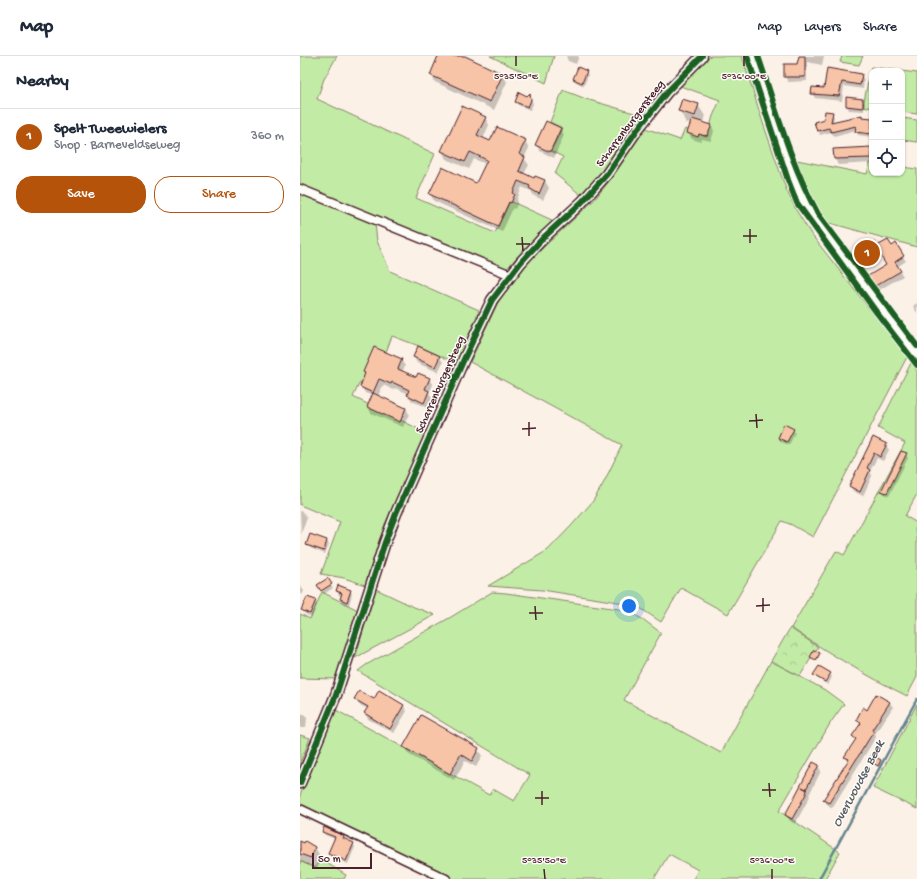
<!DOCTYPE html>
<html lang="en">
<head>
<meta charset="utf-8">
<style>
  body { margin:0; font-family:"Gochi Hand",sans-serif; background:#f6f6f7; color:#1f2937 }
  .controls { position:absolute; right:12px; top:12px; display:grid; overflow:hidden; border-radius:8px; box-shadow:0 1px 3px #0004 }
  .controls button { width:36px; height:36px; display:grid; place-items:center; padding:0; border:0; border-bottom:1px solid #e0e1e3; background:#fff; color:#1f2937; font:20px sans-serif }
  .scale { position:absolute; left:12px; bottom:10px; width:60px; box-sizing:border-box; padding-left:4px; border:2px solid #4a1f2b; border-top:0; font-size:11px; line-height:14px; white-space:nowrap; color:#4a1f2b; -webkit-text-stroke:3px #fdfcf7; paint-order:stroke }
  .you { position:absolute; left:329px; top:550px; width:14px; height:14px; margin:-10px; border:3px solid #fff; border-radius:50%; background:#1a73e8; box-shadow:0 0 0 6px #1a73e833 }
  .badge { display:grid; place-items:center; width:26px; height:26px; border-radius:50%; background:#b45309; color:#fff; font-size:13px; font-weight:700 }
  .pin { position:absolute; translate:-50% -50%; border:2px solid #fff; box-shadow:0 1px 4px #0006 }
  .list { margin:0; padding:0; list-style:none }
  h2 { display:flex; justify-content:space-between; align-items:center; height:52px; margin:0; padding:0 16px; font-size:17px }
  h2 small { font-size:13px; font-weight:400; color:#747a83 }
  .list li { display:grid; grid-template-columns:26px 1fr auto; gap:12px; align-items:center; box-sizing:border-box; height:56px; padding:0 16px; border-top:1px solid #e0e1e3 }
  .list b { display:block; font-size:15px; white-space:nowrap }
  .list p { margin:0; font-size:13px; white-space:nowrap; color:#747a83 }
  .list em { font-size:13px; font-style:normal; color:#747a83 }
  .actions { display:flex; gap:8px; padding:12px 16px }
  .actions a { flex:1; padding:9px 0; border:1px solid #b45309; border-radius:16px; text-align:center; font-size:14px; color:#b45309 }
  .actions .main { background:#b45309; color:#fff }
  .icon { flex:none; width:22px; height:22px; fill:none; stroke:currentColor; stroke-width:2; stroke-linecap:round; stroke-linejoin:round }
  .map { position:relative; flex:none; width:617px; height:823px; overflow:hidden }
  header { display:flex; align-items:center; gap:24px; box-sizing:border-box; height:56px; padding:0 20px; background:#fff; border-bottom:1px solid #e0e1e3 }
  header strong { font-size:19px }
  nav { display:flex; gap:22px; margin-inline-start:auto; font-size:14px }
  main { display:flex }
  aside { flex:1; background:#fff }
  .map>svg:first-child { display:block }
  .grass { fill:#c2eba6; stroke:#868568 }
  .forest { fill:url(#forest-crowns); stroke:#868568 }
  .shadow { fill:#0003 }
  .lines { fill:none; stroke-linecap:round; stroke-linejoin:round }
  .stream { stroke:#64848d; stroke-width:2.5 }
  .building { fill:#f7c4a7; stroke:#4a1f2b }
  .minor-casing { stroke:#4a1f2b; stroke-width:11 }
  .tertiary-casing { stroke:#4a1f2b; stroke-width:13 }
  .secondary-casing { stroke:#4a1f2b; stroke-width:14 }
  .minor { stroke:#fdfcf7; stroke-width:8 }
  .tertiary { stroke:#fdfcf7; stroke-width:10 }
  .secondary { stroke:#fdfcf7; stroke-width:11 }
  .cycleway-casing { stroke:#fdfcf7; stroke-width:8 }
  .cycleway { stroke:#1b5e20; stroke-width:6 }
  .ticks { fill:none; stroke:#4a1f2b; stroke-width:1.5 }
  .labels { text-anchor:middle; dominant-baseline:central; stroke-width:3; stroke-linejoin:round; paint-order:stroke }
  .street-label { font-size:12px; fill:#4a1f2b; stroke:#fdfcf7 }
  .water-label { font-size:13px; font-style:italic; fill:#595a64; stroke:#fdfcf7 }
  .ticks-label { font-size:10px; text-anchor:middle; fill:#4a1f2b; stroke:#fdfcf7; stroke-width:3; stroke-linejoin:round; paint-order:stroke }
</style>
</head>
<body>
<header>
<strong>Map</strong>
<nav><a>Map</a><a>Layers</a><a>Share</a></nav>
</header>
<main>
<aside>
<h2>Nearby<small></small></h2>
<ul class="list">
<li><span class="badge">1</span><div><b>Spelt Tweewielers</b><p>Shop · Barneveldseweg</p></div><em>360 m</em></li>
</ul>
<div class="actions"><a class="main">Save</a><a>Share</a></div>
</aside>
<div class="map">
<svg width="617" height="823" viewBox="0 0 617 823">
  <defs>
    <pattern id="forest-crowns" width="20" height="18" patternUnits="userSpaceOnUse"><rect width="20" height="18" fill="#c2eba6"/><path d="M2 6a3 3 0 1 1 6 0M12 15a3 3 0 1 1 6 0" fill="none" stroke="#a8c98f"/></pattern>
  </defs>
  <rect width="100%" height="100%" fill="#fcf1e7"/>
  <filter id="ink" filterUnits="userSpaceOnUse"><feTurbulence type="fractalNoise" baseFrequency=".025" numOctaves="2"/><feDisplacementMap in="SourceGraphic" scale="8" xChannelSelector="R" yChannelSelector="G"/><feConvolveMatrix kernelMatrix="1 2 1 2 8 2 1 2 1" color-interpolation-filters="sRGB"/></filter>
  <g filter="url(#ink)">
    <path class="grass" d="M0 0H37L24 23 17 43 135 98 116 142 195 177 210 145 254 165C237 181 220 196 206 214L0 131Z
      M190 0H254L246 27Z
      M410 0H442L463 67 486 133 496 154 511 178 607 301 513 481 492 469 482 465 428 558 381 532 361 566 340 552 330 548 242 534 188 530 248 494 272 469 293 445 303 428 322 389 170 306 200 242 214 221 231 203 294 144 310 124 345 72 380 84 385 73 407 81 413 60 420 44 380 30Z
      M542 0H563L559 9 540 6Z
      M571 11 617 17V58L602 56V15H572V52L563 50Z
      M263 34 286 43 341 59 303 115 281 139 255 118 263 101 251 95 262 72 250 66Z
      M602 62 617 64V86L602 84Z
      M497 104 567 118 570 107H572V117H602V111L617 113V191L526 166 509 136Z
      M0 137 75 167 77 185 90 215 179 254 158 308 119 290 92 280 73 331 60 326 53 341 127 377 85 468 65 529 44 522 21 518 40 466 0 449Z
      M611 307 617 315V438L605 460 617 467V621L607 640C567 620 528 597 491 572L536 495 544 499 605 387 578 372Z
      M76 533 114 551 135 559 55 602Z
      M22 536 58 554 37 623 0 622V558L10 563Z
      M192 536 206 537 326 554 344 564 361 577 324 644 421 697 471 605 525 634 544 648 531 666 479 755 540 796 525 823H393L398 814 369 798 354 823H149L0 750V739L36 654 189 739 193 733 214 745 230 719 58 615 66 609 151 561Z
      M617 648V753L573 732Z
      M0 679 10 682 0 708Z
      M20 803 46 819 44 823H0V805L15 812Z"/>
    <path class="forest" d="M490 572 518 591 500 620 471 605Z"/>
    <path class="shadow" d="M139 0H162L203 18 207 26 194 54 135 26 131 19Z
      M266 0H279L276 8 268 5Z
      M500 0H524L522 9 507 6V25L488 26 485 21 498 9Z
      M528 14 561 19 564 24 563 33 544 30 542 45 515 42 512 37 524 33Z
      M286 16 288 19 284 30 276 26 274 23Z
      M230 38 233 48 230 54 218 49 216 46Z
      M547 42 563 44 565 47 564 55 549 54 547 50Z
      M398 49 405 60 403 67 411 69 414 75 411 85 402 83 401 86 392 83 388 77 391 68 386 67 380 55Z
      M532 57 534 61 533 67 562 60 563 62 572 63V81L558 79 556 74 534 80 531 76 520 79 516 67 525 64Z
      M185 61 189 69 183 83 191 87 225 85 229 92 224 102 229 109 224 118 234 123 235 121 245 125 249 132 243 144 234 140 231 135 222 131 217 144 218 146 215 153 213 152 202 176 134 145 130 138 177 128 186 108 174 103 169 113 146 103 142 95Z
      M247 67 261 73 264 79 254 102 240 95 236 89Z
      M571 92 572 94V107L538 109 535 103 534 94Z
      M577 191H592L603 201 606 205 597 211 603 220 579 234 572 225 588 209 582 201 567 211 561 202Z
      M617 247V257L613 250Z
      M139 300 143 306 138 316 117 307 114 301Z
      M101 304 105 310 102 316 116 322 129 323 133 329 129 337 132 342 127 352 112 345 108 339 109 338 95 332 94 334 83 329 78 340 106 352 109 358 103 371 71 357 68 351 73 340 65 337 61 330 66 318 64 316Z
      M493 373 495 377 489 389 481 386 479 382Z
      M574 382 586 389 589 394 583 405 577 402 570 415 572 420 563 440 553 435 550 430Z
      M606 398 608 402 589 440 584 438 582 435Z
      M0 455 4 457 7 462 1 478Z
      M617 467V478L614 474Z
      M11 479 27 485 29 489 25 498 10 492 8 488Z
      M27 524 33 532 24 538 18 529Z
      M0 530 4 535 2 539 0 538Z
      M50 534 52 538 49 549 43 547 41 543 42 540 39 539 37 535Z
      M15 545 17 549 12 561 5 558 2 554Z
      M519 598 520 599 517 605 511 601Z
      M530 618 532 621 528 629 517 622 515 619Z
      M577 639 590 647 593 651 575 678 576 681 532 752 527 748 524 744 548 706 546 701 556 685 553 680 561 669 557 664 568 655Z
      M55 643 103 649 107 655 94 677 68 663 65 657 68 653 58 648Z
      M0 658 5 659 7 662 6 672H0Z
      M104 691 178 693 182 700 176 711 165 705 154 724 108 698Z
      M570 705H581V706L579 711Z
      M514 707 518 710 521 715 509 739 510 740 508 744 495 768 490 765 486 759Z
      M23 776 43 781 45 785 53 788 55 791 48 808 31 801 29 797 35 783 25 779Z
      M0 786 5 788V787L15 792 22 803 17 813 0 806Z"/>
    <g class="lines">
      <path class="stream" d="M519 823 617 643"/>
    </g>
    <path class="building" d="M138 0H165L203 18 190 46 130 19Z
      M499 0H505V21H484V8H497Z
      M278 11 287 15 282 27 273 23Z
      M527 12 562 18 560 29 542 26 539 40 511 38 512 31 524 32Z
      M219 36 227 40 230 37 231 44 228 51 215 46Z
      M546 41 563 43V52L546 50Z
      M382 43 399 48 395 60 378 55Z
      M162 50 186 61 177 79 190 85 197 71 226 84 219 98 225 101 219 115 234 122 235 120 245 124 239 138 229 132 230 130 218 125 213 137 215 138 211 147 209 146 198 170 129 138 142 111 176 127 187 104 170 96 165 106 141 95Z
      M525 55 533 56 531 66 562 59V61L572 62V78L555 76 556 70 531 76 529 72 517 75 514 66 524 63Z
      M392 63 412 69 407 80 405 79V80L399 78 398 81 387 77Z
      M246 65 261 72 250 96 235 89Z
      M571 91 572 102 534 103 533 93Z
      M588 184 592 190 596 187 604 200 595 206 601 215 575 230 568 220 586 209 579 197 564 206 557 197 574 186 577 190Z
      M118 290 140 300 135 311 113 301Z
      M74 291 102 303 98 313 116 321 118 317 130 322 125 333 129 335 124 347 107 339 109 334 92 326 91 328 79 323 73 337 60 331 65 317 63 316Z
      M73 337 106 352 100 366 67 351Z
      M484 368 494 373 487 386 478 382Z
      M573 381 587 388 580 401 574 397 567 412 570 414 560 436 549 430Z
      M601 395 607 397 587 437 581 435Z
      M10 478 27 484 24 495 6 489Z
      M28 522 32 528 21 535 17 529Z
      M38 529 51 534 47 546 40 543 42 537 36 535Z
      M7 541 16 544 10 558 1 554Z
      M514 594 520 597 516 604 510 601Z
      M519 610 531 617 525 626 513 619Z
      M79 634 104 649 90 673 64 657 68 651 54 643 59 635 74 643Z
      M576 638 590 646 572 674 574 675 529 747 523 744 549 703 544 701 556 683 552 680 561 667 556 664 563 651 567 654Z
      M121 659 179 692 172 705 161 698 150 718 103 691Z
      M572 699 581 704 578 710 569 705Z
      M513 706 519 709 506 733 502 731 507 734 506 738 492 763 485 759Z
      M24 771 44 780 43 782 54 787 46 805 28 797 35 781 22 776Z
      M0 785 4 787 5 785 15 791 11 802 0 798Z"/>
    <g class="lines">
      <defs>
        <path id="minor" d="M0 133 211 219
          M0 753 146 823"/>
        <path id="tertiary" d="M0 727 36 639 85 486 97 455 164 303 192 244 221 206 243 182 282 146 307 118 337 74 367 36 402 0"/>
        <path id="secondary" d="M452 0 489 112 501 137 514 161 617 297"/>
      </defs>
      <use href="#minor" class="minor-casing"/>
      <use href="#tertiary" class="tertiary-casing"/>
      <use href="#secondary" class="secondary-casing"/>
      <use href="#minor" class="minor"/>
      <use href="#tertiary" class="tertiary"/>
      <use href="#secondary" class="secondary"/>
      <defs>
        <path id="cycleway" d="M447 0 488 124 497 147 577 257 617 309
          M458 0C476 53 491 109 518 158L617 290
          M0 727 36 639 85 486 97 455 164 303 192 244 221 206 243 182 282 146 307 118 337 74 367 36 402 0"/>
      </defs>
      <use href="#cycleway" class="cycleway-casing"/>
      <use href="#cycleway" class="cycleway"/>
    </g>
  </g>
  <path class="ticks" d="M216 0V10M444 0V10M450 173V187M443 180H457M222 181 223 195M216 188H230M456 358 457 372M449 365 463 364M229 366V380M222 373 236 372M463 542V556M235 550 236 564M456 550 470 549M229 557H243M469 727 470 741M462 734H476M242 735V749M235 742H249M244 813 245 823M472 813V823"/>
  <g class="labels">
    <g class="street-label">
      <text transform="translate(331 68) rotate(-53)">Scharrenburgersteeg</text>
      <text transform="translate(141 329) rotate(-66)">Scharrenburgersteeg</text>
    </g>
    <g class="water-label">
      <text transform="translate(559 728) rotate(-62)">Overwoudse Beek</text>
    </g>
  </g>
  <g class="ticks-label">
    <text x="216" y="23">5°35'50"E</text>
    <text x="444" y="23">5°36'00"E</text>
    <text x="244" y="807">5°35'50"E</text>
    <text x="472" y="807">5°36'00"E</text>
  </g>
</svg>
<div class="controls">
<button>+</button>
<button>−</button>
<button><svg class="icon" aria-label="locate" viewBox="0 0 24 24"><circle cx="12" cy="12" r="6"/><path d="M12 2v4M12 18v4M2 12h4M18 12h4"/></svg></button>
</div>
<div class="scale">50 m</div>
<div class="you"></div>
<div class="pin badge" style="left:567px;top:197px">1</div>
</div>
</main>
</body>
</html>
